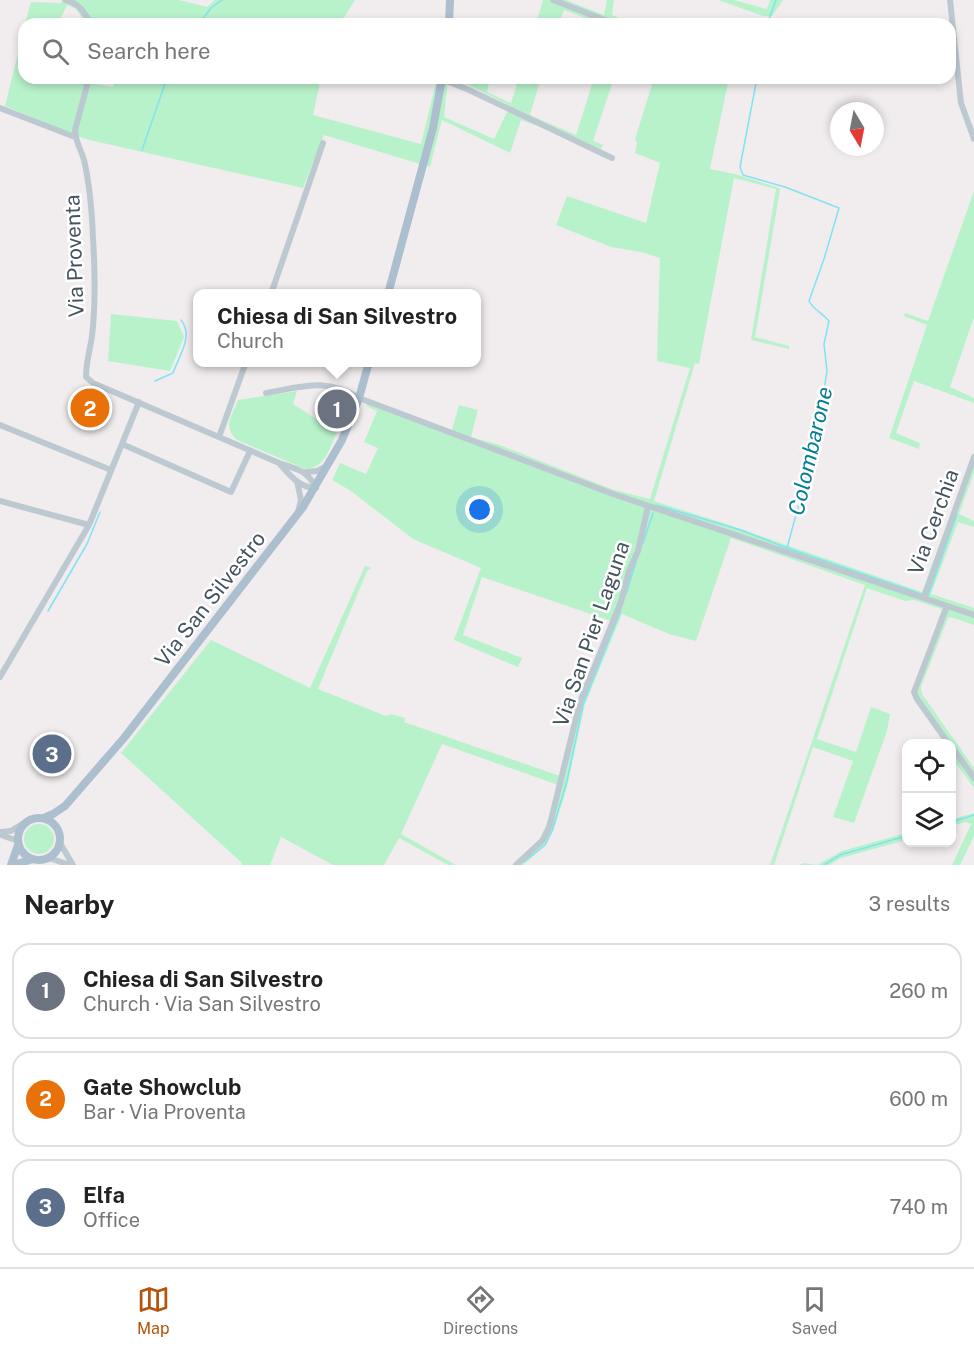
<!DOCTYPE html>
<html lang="en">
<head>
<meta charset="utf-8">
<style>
  body { margin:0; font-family:"Public Sans",sans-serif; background:#f6f6f6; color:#222 }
  .controls { position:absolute; right:18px; bottom:18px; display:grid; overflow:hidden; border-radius:12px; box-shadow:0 3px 9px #0003 }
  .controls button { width:54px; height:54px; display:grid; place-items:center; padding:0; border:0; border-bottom:2px solid #e0e0e0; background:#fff; color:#222; font:30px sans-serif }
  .compass { position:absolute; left:830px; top:102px; width:54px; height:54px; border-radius:50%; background:#fff; box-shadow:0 3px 9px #0003; rotate:170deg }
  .you { position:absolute; left:480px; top:510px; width:21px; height:21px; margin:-15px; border:4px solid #fff; border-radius:50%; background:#1a73e8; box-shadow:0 0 0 9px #1a73e833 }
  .badge { display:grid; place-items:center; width:39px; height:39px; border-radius:50%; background:#b45309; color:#fff; font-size:20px; font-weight:700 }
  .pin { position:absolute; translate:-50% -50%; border:3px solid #fff; box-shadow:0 2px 6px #0006 }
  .popup { position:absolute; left:193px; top:289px; width:288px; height:78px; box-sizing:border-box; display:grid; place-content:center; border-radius:12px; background:#fff; filter:drop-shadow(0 2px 4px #0005); font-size:20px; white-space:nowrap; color:#767676 }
  .popup b { font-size:22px; color:#222 }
  .popup::after { content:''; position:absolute; left:50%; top:100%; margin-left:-12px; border:12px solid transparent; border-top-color:#fff }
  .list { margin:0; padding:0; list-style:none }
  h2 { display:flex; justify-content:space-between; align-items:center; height:78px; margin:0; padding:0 24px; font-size:26px }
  h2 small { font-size:20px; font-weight:400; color:#767676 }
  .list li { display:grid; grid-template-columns:39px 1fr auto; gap:18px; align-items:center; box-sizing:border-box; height:96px; margin:0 12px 12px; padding:0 12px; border:2px solid #e0e0e0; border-radius:18px }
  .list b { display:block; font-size:22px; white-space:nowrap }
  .list p { margin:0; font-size:20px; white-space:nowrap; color:#767676 }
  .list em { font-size:20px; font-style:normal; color:#767676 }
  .icon { flex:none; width:33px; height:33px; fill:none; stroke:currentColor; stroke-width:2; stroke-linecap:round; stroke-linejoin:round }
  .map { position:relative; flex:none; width:974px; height:865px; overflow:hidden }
  .search { position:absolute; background:#fff; box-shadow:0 3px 9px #0003; left:18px; right:18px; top:18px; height:66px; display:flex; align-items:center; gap:15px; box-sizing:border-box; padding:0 21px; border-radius:18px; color:#767676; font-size:22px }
  .sheet { height:402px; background:#fff }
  nav { display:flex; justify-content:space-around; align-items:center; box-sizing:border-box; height:84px; border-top:2px solid #e0e0e0; background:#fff; font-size:16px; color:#767676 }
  nav a { display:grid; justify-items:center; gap:3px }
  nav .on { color:#b45309 }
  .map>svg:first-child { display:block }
  .green { fill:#b8f2cb }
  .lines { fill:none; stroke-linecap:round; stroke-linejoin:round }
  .stream { stroke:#81e2f3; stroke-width:1.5 }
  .minor { stroke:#bdc9d1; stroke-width:6 }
  .major { stroke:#abbfcf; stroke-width:8 }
  .labels { text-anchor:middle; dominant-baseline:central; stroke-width:5; stroke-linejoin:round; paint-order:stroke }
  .street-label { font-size:21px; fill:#44535d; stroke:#fff }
  .water-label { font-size:22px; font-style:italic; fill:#047e93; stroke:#fff }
</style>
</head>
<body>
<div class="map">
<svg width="974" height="865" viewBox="0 0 974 865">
  <rect width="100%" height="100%" fill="#f1edee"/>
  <path class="green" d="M68 0H179L207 7 215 0H355L340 24H86L76 9 67 5 58 24H25L31 2 60 3Z
    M543 0H566L604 15 607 0H614L612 15 632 24H601L564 10 559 24H536Z
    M718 0H734L767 9 770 0H783L772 16H763Z
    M24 29V78H85V82L113 87 116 78H321L313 115 421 144 437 78H448L444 117 494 139 510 106 465 83V78H490L487 92 511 103 519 78H541L530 115 576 135 594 78H614L593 141 603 145 601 149 521 120 510 153 442 120 430 167 324 135 303 188 85 139 5 106Z
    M654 78H729L710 169 735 174 779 188 780 190 755 337 789 346V349L751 340 776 189 734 178 699 364 695 363 654 501 720 522 922 592 974 451V473L959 514 974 521V527L958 522 931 594 974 608V625L951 617 948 618 921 687 922 694 974 768V788L952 758V744L944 743 913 698 912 693 942 609 914 600 905 601 867 588 817 739 856 752 871 707 890 714 887 731 854 823 833 817 853 761 813 747 774 865H770L865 585 731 538 696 641 669 634 622 614 585 704 566 791 554 829 546 845 523 865H512L539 840 552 812 558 785 442 744 401 834 456 865H448L399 838 384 865H333L281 837 270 865H242V863L121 753 211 640 310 688 365 566 371 568 367 571 318 689 386 716 391 714 405 718 404 722 560 776 577 712 575 710 585 682 587 683 611 621 482 577 463 635 522 658 518 667 454 640 481 568 413 539 351 491 332 480 340 463 366 474 378 448 364 442 377 411 366 406 368 399 452 430 459 405 478 410 471 437 497 444 614 490 650 499 690 368 657 361 660 258 641 252 611 247 556 225 567 196 646 223 660 163 635 153 637 143 635 139Z
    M974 191V317L950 387 974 398V403L914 381 896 433 920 443 919 449 889 438 927 325 904 316 905 313 928 321Z
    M111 314 177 321 184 337 170 371 108 361Z
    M297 391 293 404 337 432C330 447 325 469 305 469L237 440C222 426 232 416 238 400Z
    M974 813V836L960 865H952L971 824 965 822 952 826V819Z
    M24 839a15 15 0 1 1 30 0a15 15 0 1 1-30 0Z
    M906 833V840L841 858 830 865H799L804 863 817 865 842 851Z"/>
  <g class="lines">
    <path class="stream" d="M199 24 211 8 222 0
      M767 24 776 0
      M757 78 740 167 743 175 785 187 839 208 824 259 809 301C814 310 822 313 829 321L824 344 827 371 816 441 787 548
      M142 150 167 78
      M155 381 173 373C179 356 194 336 181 320
      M656 505 741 530 787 548 921 594
      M643 543 653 513
      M626 594 636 562
      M928 596 957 514
      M48 611 87 544 100 512
      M952 822 974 815
      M524 862 545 845 552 831 567 781 583 705 621 610
      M824 865 840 855 906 836"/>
    <path class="minor" d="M65 0C78 2 85 13 91 24
      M553 0 615 24
      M950 0 961 103 974 139
      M89 78 75 130C75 140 81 150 84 160 90 186 92 212 93 238 95 271 96 303 92 336 90 350 86 362 86 377L93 383 279 463C297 469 307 470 316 488 299 488 290 475 279 463
      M442 79 469 90 612 158
      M0 108 75 137
      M271 294 323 143
      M266 393C302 387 326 377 359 398L613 494 974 615
      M0 425 111 470
      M219 437 246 362
      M122 444 231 492 250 451
      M306 472 317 471 327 466
      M297 481 301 500 298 512
      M0 501 89 525
      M924 597 974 457
      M947 606 914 692 917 699 949 744
      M0 677 89 525 139 402
      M952 747 974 778
      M0 832 11 831 27 821
      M1 835 18 841
      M60 843 73 865
      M49 858 70 865
      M516 865 543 840 549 828 580 702 621 602 629 571 638 551 648 506"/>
    <path class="major" d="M449 24 450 0
      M388 294 433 128 442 78
      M18 839a21 21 0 1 1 42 0a21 21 0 1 1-42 0Z
      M44 818 53 814 65 806 124 738 303 507 342 440 359 398 369 362
      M11 865 18 845
      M13 865 33 859"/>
  </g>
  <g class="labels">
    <g class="street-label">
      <text transform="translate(74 256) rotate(-92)">Via Proventa</text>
      <text transform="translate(933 522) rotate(-70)">Via Cerchia</text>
      <text transform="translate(210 599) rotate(-52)">Via San Silvestro</text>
      <text transform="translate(591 634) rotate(-71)">Via San Pier Laguna</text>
    </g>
    <g class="water-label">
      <text transform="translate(810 451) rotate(-77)">Colombarone</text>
    </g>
  </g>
</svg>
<div class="controls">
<button><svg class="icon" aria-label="locate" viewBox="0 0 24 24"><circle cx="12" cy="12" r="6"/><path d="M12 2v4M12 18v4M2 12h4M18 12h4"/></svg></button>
<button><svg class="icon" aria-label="layers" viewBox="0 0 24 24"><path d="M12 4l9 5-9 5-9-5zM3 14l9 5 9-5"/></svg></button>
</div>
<svg class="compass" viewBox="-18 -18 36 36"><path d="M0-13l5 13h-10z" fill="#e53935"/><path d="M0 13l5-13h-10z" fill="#767676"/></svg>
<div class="you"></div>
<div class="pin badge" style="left:337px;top:409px;background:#6b7280">1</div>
<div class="popup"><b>Chiesa di San Silvestro</b>Church</div>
<div class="pin badge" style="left:90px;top:408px;background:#e8710a">2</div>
<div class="pin badge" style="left:52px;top:754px;background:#5c6f8a">3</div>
<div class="search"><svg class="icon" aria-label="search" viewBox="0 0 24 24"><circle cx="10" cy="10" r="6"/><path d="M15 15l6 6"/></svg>Search here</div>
</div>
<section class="sheet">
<h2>Nearby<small>3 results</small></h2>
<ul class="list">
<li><span class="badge" style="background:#6b7280">1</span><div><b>Chiesa di San Silvestro</b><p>Church · Via San Silvestro</p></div><em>260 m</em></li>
<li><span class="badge" style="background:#e8710a">2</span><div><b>Gate Showclub</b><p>Bar · Via Proventa</p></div><em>600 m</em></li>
<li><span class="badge" style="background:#5c6f8a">3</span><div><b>Elfa</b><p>Office</p></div><em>740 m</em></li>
</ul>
</section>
<nav>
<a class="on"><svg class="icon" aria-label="map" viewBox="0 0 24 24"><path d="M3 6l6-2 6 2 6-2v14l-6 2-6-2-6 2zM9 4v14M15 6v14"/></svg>Map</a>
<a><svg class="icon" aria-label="directions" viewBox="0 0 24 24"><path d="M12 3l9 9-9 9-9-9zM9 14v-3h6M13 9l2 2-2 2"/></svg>Directions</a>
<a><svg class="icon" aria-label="saved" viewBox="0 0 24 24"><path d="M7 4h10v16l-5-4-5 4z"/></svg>Saved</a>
</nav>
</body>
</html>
